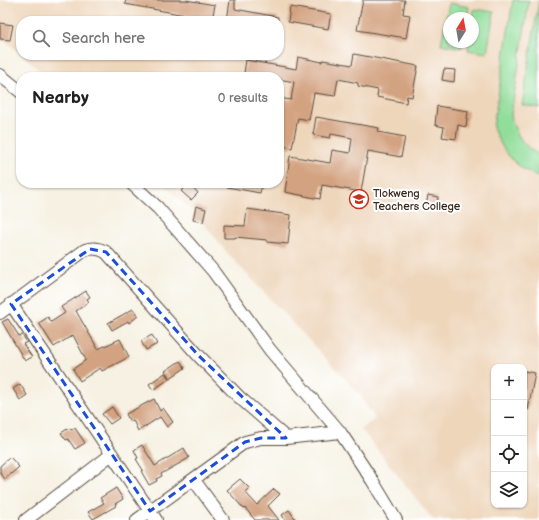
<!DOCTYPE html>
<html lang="en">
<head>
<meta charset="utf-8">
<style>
  body { margin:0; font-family:"Balsamiq Sans",sans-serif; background:#f6f6f6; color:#222 }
  .controls { position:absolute; right:12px; bottom:12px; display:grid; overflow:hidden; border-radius:8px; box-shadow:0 1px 3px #0004 }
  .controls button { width:36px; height:36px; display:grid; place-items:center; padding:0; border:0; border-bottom:1px solid #e0e0e0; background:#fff; color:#222; font:20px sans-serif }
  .compass { position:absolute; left:443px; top:12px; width:36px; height:36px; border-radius:50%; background:#fff; box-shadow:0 1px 3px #0004; rotate:11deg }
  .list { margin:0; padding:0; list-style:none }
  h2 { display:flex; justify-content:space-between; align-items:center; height:52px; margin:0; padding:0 16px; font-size:17px }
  h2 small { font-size:13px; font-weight:400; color:#767676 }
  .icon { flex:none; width:22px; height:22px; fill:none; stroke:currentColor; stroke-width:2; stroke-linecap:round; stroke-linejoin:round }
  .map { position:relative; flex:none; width:539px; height:520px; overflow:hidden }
  .search { position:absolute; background:#fff; box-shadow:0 1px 3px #0004; left:16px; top:16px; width:268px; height:44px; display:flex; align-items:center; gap:10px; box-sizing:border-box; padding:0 14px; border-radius:16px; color:#767676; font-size:15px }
  .panel { position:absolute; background:#fff; box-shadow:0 1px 3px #0004; left:16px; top:72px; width:268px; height:116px; border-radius:16px }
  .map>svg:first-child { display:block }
  .built { fill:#eed6bb; fill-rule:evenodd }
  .green { fill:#91dd9a; stroke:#66845c }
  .building { fill:#d3a280 }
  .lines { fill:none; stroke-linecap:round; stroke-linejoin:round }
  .minor-casing { stroke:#57483b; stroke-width:14 }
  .minor { stroke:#fff; stroke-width:12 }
  .marked { fill:none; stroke:#1d4ed8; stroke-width:3; stroke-dasharray:8 5; stroke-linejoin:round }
  .labels { text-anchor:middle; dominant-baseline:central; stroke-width:4; stroke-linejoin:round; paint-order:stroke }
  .poi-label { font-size:11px; fill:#3b2a1e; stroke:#fff; text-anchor:start }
</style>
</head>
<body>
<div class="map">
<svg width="539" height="520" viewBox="0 0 539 520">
  <rect width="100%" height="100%" fill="#fff"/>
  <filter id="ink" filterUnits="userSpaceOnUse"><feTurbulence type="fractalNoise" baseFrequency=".025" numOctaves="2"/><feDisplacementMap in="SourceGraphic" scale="8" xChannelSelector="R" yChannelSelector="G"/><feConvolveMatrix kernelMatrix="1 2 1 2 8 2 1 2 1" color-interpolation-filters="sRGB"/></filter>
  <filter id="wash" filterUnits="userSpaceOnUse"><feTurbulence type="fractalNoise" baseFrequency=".012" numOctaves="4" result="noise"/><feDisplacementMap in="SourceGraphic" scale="16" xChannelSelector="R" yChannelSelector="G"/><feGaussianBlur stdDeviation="0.9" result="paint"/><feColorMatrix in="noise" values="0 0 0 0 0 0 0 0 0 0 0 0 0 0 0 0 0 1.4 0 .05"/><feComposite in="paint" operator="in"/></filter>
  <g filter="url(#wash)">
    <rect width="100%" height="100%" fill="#f6f1e2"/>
    <path class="built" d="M0 0H539V520H433L361 429 375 419 360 395 229 255 197 215 162 183H279V77H47L22 55H279V21H21V54L0 36ZM449 18H473V42H449ZM494 367H524V505H494Z"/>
    <path class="green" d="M513 0H529L511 115C514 132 523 147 539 155V176C515 169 501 149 493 127Z
      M539 0V108L522 105Z
      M449 3 469 7 467 18H449V42H462L461 48 441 44Z
      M474 9 494 12 487 53 468 50 469 42H473V18Z"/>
    <g id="blocks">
      <path class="building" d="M126 0H186L215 5 212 20 125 4Z
        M230 0H235V9L278 17V21H227Z
        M363 0H405L403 14 410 15 406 38 357 30Z
        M290 7 331 14 328 29 288 22Z
        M0 23 13 25 10 40 0 39Z
        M354 54 418 66 412 97 407 96 406 103 377 97 378 90 358 86V83L338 79 335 96 314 93 309 120 298 118 292 148 279 145V98L291 100 294 82 279 79V77H267L244 73 246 60 296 69 298 57 322 62 323 60 352 65Z
        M444 69 455 70 454 82 442 80Z
        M437 106 468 111 466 127 458 125 456 139 442 137 444 127 435 125Z
        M316 117 379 128 378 132 405 137 401 157 368 151 361 192 322 185 320 199 285 192 290 156 330 163 332 150 350 153 352 138 331 134 330 138 313 135Z
        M189 183 198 193 191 200 181 191Z
        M228 183H260V185H262L260 193 227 187Z
        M428 195 438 197 437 208 426 206Z
        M196 206 206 209 203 222 193 220Z
        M247 209 291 215 288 244 267 242V240L235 237V238H224V225L245 226Z
        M86 291 90 297 87 299 89 302 76 311 98 349 120 339 129 357 102 371 100 368 80 381 73 369 86 360 73 335 54 347 39 323 48 317 51 322 65 313 61 307Z
        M133 309 138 316 129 323 128 321 112 330 108 323Z
        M8 319 19 336 22 335 27 342 23 344 32 357 25 361 2 322Z
        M152 335 157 344 146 350 141 341Z
        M180 361 185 368 170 378 165 371Z
        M524 371 535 373 528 410H524Z
        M165 373 169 379 153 390 149 384Z
        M20 384 27 395 20 400 13 389Z
        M154 399 160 411 163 408 173 422 167 427 160 417 138 431 133 420 130 422 126 414Z
        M112 407 119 418 110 424 102 414Z
        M69 428 71 430 75 428 85 443 75 449 68 439 66 440 61 433Z
        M142 445 155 466 184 448 189 458 161 474 162 476 156 479 157 481 149 485 141 471 143 470 136 459 138 458 134 450Z
        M10 457 19 467 5 479 0 473V466Z
        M240 479 249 488 245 492 257 505 274 489 280 494 268 506 279 520H255L245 508 244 509 227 490Z
        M116 488 123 499 115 504 116 506 93 519 88 512 104 503 100 498Z
        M289 510 296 520H285L282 515Z"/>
    </g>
  </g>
  <g filter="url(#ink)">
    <use href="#blocks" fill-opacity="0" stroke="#57483b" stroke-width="1"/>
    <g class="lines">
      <defs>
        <path id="minor" d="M0 75 21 92
          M131 183 158 208 213 271 270 350 340 432 372 480 396 520
          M11 304 156 520
          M0 313 85 250C93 247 99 248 106 252L199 356 239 397 286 438
          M194 480 223 520
          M26 520 112 454
          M137 520 245 442 261 438H286L340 432"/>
      </defs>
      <use href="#minor" class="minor-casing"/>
      <use href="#minor" class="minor"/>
    </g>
  </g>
  <path class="marked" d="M90 249 106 252 199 356 286 438H261L245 442 150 511 11 304Z"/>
  <defs>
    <symbol id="university-ring" viewBox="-11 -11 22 22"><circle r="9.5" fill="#fff" stroke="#c8321e" stroke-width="1.5"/><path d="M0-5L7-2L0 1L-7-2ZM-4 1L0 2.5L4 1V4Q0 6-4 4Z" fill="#c8321e"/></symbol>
  </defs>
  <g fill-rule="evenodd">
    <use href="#university-ring" x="348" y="188" width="22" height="22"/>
  </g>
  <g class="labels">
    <g class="poi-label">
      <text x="373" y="193">Tlokweng<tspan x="373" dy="13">Teachers College</tspan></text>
    </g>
  </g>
</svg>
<div class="controls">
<button>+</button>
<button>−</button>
<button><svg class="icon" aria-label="locate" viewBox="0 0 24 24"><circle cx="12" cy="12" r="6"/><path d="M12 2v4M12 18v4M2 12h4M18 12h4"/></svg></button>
<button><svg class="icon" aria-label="layers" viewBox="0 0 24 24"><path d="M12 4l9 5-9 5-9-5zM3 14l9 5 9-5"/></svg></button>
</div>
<svg class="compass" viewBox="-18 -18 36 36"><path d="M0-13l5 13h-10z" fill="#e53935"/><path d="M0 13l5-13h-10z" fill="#767676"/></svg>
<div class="search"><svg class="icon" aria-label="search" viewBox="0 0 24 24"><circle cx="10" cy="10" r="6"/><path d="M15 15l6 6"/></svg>Search here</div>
<section class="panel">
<h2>Nearby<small>0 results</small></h2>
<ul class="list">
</ul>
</section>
</div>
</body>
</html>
